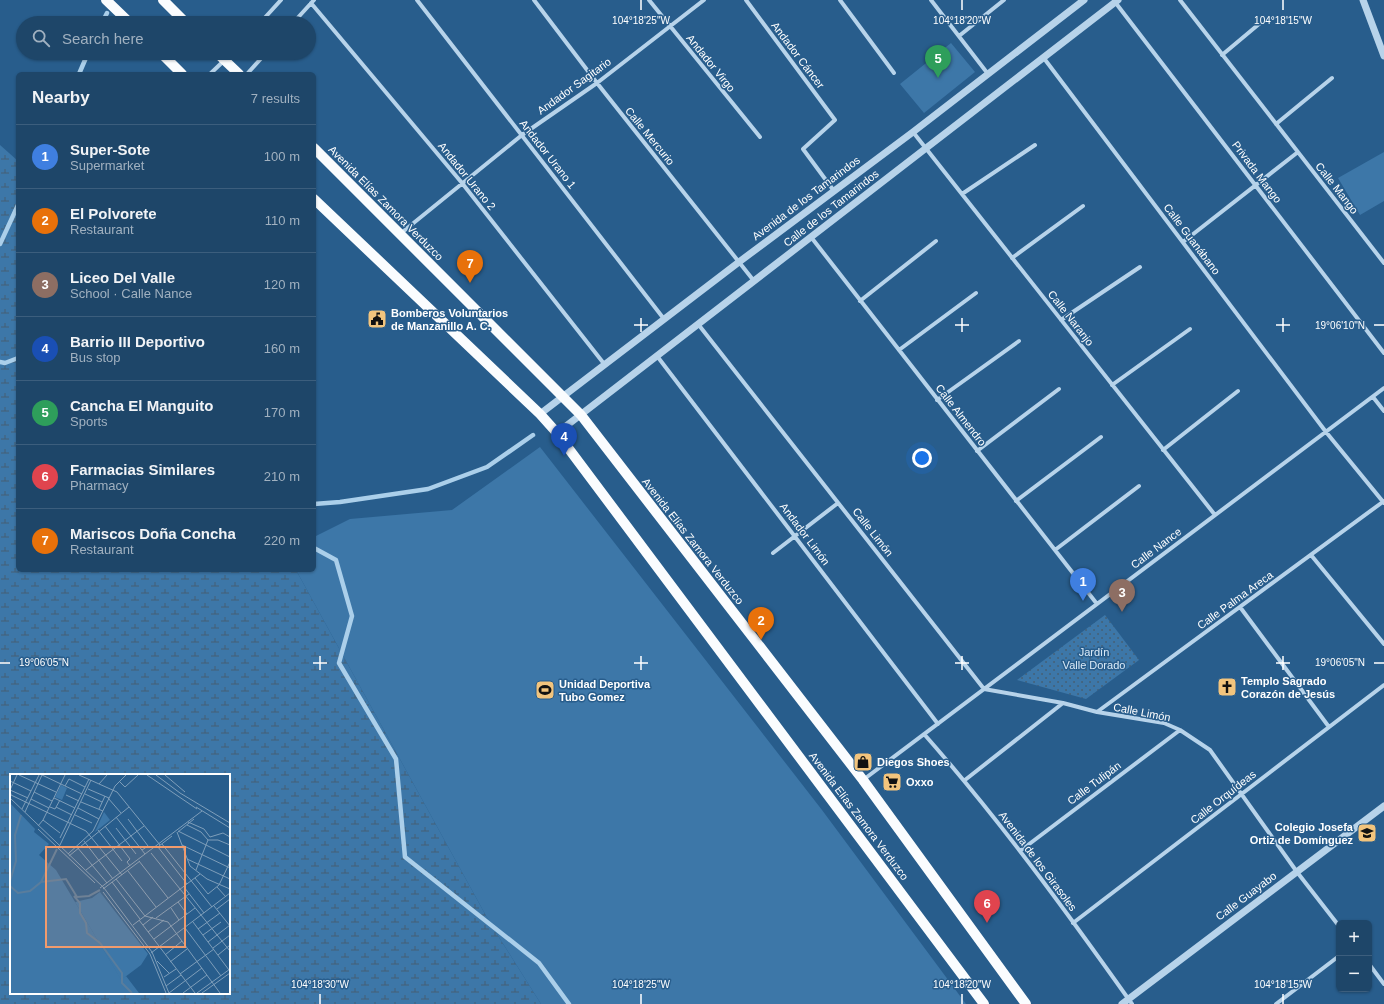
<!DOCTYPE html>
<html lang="en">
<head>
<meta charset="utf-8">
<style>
  body { margin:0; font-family:Arial,sans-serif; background:#264d6f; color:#f1f3f6 }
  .controls { position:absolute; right:12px; bottom:12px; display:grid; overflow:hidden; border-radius:6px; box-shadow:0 1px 3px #0004 }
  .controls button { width:36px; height:36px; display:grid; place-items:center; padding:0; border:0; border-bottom:1px solid #3c5e7d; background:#1e4669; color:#f1f3f6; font:20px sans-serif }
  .you { position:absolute; left:922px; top:458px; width:14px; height:14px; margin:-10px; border:3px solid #fff; border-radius:50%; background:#1a73e8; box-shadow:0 0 0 6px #1a73e833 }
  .badge { display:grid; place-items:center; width:26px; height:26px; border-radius:50%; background:#8c9099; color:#fff; font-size:13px; font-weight:700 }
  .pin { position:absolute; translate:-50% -33px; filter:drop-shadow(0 1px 2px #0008) }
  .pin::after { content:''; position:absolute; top:21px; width:14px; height:12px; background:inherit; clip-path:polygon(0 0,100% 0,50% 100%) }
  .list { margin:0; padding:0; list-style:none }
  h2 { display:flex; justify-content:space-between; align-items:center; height:52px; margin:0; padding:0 16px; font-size:17px }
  h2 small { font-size:13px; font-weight:400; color:#a1b1c0 }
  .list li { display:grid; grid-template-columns:26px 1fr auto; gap:12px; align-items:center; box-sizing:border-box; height:64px; padding:0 16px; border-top:1px solid #3c5e7d }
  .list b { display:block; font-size:15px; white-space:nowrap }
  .list p { margin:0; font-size:13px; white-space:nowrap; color:#a1b1c0 }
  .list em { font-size:13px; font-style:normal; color:#a1b1c0 }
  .icon { flex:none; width:22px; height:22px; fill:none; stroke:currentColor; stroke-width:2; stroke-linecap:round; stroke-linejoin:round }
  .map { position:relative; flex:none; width:1384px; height:1004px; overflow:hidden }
  .search { position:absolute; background:#1e4669; box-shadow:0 1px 3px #0004; left:16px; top:16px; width:300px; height:44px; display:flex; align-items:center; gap:10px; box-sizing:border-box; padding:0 14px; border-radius:22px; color:#a1b1c0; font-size:15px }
  .panel { position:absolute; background:#1e4669; box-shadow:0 1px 3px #0004; left:16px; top:72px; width:300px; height:500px; border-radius:6px }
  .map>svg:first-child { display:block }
  .green { fill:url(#green-dots) }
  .wetland { fill:url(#wetland-marsh); fill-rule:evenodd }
  .pitch { fill:#3d77a8 }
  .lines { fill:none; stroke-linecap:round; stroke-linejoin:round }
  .stream { stroke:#abcfea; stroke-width:4.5 }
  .minor { stroke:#b7d3ea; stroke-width:4 }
  .tertiary { stroke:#b7d3ea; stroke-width:7 }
  .primary { stroke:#fafcfe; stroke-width:10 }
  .ticks { fill:none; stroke:#fff; stroke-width:1.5 }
  .labels { text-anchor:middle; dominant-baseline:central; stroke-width:3; stroke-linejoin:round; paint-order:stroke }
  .street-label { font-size:11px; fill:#fff; stroke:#285d8c }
  .poi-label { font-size:11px; font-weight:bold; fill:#fff; stroke:#285d8c; text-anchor:start }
  .park-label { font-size:11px; fill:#dbebf8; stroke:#285d8c }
  .inset-river { fill:none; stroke:#597d9d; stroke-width:2 }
  .inset-road { fill:none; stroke:#7e9eba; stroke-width:1 }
  .view { fill:#f19b6d; fill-opacity:0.15; stroke:#f19b6d; stroke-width:2 }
  .inset-edge { fill:none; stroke:#fff; stroke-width:2 }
  .ticks-label { font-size:10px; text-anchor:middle; fill:#fff; stroke:#285d8c; stroke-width:3; stroke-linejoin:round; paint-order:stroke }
</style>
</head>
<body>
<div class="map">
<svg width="1384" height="1004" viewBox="0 0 1384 1004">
  <defs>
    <pattern id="green-dots" width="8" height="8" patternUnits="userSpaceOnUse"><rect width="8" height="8" fill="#3d77a8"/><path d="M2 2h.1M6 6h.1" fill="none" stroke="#455f75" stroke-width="1.8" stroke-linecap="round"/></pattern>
    <pattern id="wetland-marsh" width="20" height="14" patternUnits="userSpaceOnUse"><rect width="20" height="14" fill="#3d77a8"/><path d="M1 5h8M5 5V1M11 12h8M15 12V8" fill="none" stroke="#455f75"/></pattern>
  </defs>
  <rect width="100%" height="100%" fill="#285d8c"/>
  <path class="green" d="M1105 615 1139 660 1086 699 1017 680Z"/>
  <path class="wetland" d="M0 145 18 161V570H296L490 923 541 1004H0ZM11 775H229V993H11Z"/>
  <path class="pitch" d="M951 43 975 72 924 113 900 84Z
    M1384 152V201L1360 215 1338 178Z
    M540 447 822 810 966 1004H541L490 923 296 570H314V537L350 519 452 510Z"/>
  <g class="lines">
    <path class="stream" d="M102 23 107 13
      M79 74 88 53
      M0 244 18 205
      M0 362 5 363 18 358
      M314 504 340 502 428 489 487 467 533 435
      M314 548 336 560 352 616 339 663 396 759 405 857 539 963 569 1004"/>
    <path class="minor" d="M417 0 664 319
      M534 0 597 83 754 281
      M649 0 760 137
      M746 0 835 120 803 149 834 191
      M840 0 894 73
      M931 0 988 74
      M1180 0 1384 263
      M1115 2 1384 353
      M311 3 462 183 605 365
      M260 23 281 0
      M293 23 314 0
      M959 36 1004 0
      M1222 55 1265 19
      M1043 57 1326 432 1384 503
      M210 74 232 53
      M247 74 266 53
      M1276 124 1332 78
      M913 132 1215 515
      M962 194 1035 145
      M400 234 522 135 597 83 704 0
      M811 237 1097 604
      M1183 242 1298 152
      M1012 258 1083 206
      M860 301 936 241
      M1061 320 1140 267
      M698 324 984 689 1063 703 1097 712 1164 723 1180 730 1210 750 1297 872 1339 926
      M899 350 976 293
      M657 356 938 724
      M1112 385 1190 329
      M1373 397 1384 411
      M937 400 1019 341
      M1163 450 1238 391
      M977 451 1059 389
      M1016 501 1101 437
      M1055 550 1139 486
      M773 553 838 503
      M1311 555 1384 644
      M1240 607 1329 727
      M1097 712 1384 501
      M924 734C999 819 1066 911 1132 1004
      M863 780 1384 388
      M965 780 1063 703
      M1020 851 1180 730
      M1073 923 1384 685
      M1369 964 1384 984
      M1276 1004 1339 956"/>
    <path class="tertiary" d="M1363 0 1384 56
      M540 414 739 262 913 132 1084 0
      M557 433 1118 0
      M1122 1004 1384 806"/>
    <path class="primary" d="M106 0 130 23
      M163 0 186 23
      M161 53 182 74
      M217 53 239 74
      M314 148 581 415 863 780 1026 1004
      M314 199 540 414 557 433 984 1004"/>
  </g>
  <path class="ticks" d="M641 0V10M962 0V10M1283 0V10M641 318V332M962 318V332M1283 318V332M634 325H648M955 325H969M1276 325H1290M1374 325H1384M320 656V670M641 656V670M962 656V670M1283 656V670M0 663H10M313 663H327M634 663H648M955 663H969M1276 663H1290M1374 663H1384M320 994V1004M641 994V1004M962 994V1004M1283 994V1004"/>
  <defs>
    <symbol id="civic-square" viewBox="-11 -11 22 22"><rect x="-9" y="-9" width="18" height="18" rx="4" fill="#f2c47d" stroke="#285d8c"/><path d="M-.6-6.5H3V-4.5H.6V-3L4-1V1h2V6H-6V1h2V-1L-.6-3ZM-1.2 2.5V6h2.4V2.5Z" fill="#111"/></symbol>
    <symbol id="church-square" viewBox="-11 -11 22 22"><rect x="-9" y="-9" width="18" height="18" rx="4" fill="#f2c47d" stroke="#285d8c"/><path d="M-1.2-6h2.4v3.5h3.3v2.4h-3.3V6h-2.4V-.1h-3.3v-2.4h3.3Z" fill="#111"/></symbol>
    <symbol id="stadium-square" viewBox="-11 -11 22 22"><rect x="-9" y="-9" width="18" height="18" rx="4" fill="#f2c47d" stroke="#285d8c"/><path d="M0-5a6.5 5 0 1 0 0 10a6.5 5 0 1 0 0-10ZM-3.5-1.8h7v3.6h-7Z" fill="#111"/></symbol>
    <symbol id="shop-square" viewBox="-11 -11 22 22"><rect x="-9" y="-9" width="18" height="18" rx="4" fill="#f2c47d" stroke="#285d8c"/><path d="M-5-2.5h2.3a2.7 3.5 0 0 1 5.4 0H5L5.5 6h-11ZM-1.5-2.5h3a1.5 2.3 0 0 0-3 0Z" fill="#111"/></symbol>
    <symbol id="supermarket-square" viewBox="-11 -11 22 22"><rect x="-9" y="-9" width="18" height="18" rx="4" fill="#f2c47d" stroke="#285d8c"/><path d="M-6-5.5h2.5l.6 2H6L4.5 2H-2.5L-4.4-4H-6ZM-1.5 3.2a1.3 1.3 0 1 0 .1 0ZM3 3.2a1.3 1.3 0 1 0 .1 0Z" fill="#111"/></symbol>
    <symbol id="school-square" viewBox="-11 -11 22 22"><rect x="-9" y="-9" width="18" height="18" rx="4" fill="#f2c47d" stroke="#285d8c"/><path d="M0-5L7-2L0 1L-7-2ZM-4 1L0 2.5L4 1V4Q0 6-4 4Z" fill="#111"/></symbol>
  </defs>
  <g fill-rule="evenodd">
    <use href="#civic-square" x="366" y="308" width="22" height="22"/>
    <use href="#church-square" x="1216" y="676" width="22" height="22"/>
    <use href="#stadium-square" x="534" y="679" width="22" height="22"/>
    <use href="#shop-square" x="852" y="751" width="22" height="22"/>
    <use href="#supermarket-square" x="881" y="771" width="22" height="22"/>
    <use href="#school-square" x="1356" y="822" width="22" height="22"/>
  </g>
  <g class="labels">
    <g class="street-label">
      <text transform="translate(798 55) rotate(53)">Andador Cáncer</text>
      <text transform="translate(711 63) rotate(51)">Andador Virgo</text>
      <text transform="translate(574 86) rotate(-36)">Andador Sagitario</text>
      <text transform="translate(650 136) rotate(51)">Calle Mercurio</text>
      <text transform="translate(548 154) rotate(52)">Andador Urano 1</text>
      <text transform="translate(1257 172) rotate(53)">Privada Mango</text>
      <text transform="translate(467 176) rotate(51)">Andador Urano 2</text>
      <text transform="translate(1337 188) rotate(52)">Calle Mango</text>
      <text transform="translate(806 198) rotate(-37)">Avenida de los Tamarindos</text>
      <text transform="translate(386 203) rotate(45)">Avenida Elías Zamora Verduzco</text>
      <text transform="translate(831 208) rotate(-38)">Calle de los Tamarindos</text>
      <text transform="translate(1192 239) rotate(53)">Calle Guanábano</text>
      <text transform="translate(1071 318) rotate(52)">Calle Naranjo</text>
      <text transform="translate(961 415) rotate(52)">Calle Almendro</text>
      <text transform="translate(873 532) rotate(52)">Calle Limón</text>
      <text transform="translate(805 534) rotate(53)">Andador Limón</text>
      <text transform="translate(693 541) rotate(52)">Avenida Elías Zamora Verduzco</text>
      <text transform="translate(1156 548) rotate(-37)">Calle Nance</text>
      <text transform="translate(1235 600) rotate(-36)">Calle Palma Areca</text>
      <text transform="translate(1142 712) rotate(11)">Calle Limón</text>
      <text transform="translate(1094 783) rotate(-37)">Calle Tulipán</text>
      <text transform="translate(1223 797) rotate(-38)">Calle Orquídeas</text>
      <text transform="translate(859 816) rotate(53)">Avenida Elías Zamora Verduzco</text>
      <text transform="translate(1038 861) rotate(53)">Avenida de los Girasoles</text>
      <text transform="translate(1246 896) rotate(-37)">Calle Guayabo</text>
    </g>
    <g class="poi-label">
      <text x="391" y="313">Bomberos Voluntarios<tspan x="391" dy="13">de Manzanillo A. C.</tspan></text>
      <text x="1241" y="681">Templo Sagrado<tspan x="1241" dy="13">Corazón de Jesús</tspan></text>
      <text x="559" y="684">Unidad Deportiva<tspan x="559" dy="13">Tubo Gomez</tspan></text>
      <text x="877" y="762">Diegos Shoes</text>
      <text x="906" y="782">Oxxo</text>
      <text x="1353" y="827" text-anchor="end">Colegio Josefa<tspan x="1353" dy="13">Ortiz de Domínguez</tspan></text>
    </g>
    <g class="park-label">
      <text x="1094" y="652">Jardín<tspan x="1094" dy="13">Valle Dorado</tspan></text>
    </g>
  </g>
  <g transform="translate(10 774)">
    <rect width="220" height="220" fill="#285d8c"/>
    <path d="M51 11 57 14 52 26 45 23ZM94 38 100 46 85 58Z" fill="#3d77a8"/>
    <path d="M0 29 25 55 24 58 39 70 29 81 46 96 111 205 116 202 129 219H0Z" fill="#3d77a8"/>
    <path d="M90 118 138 180 131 191 111 206 65 128 82 124Z" fill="#3d77a8"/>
    <path class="inset-river" d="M0 107 6 87 5 61 11 41M31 108 56 105 67 123 79 122 90 116M0 112 8 119 20 117 31 108 47 75M64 122 70 129V139L76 149 77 159 90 169 112 199V209L122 219"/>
    <path class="inset-road" d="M7 1 0 16 1 21 76 57 112 101M9 1 46 18M32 1 72 20M69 1 107 18 150 71M137 1 187 35M146 1 170 19 220 49M155 1 175 18M0 7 21 17M109 7 115 13 128 1M89 10 97 1M55 12 59 5 75 13M78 15 99 24M0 16 18 24M24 18 42 27M75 20 92 28M56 21 69 27M0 24 94 114 142 178 159 219M44 24 65 34M98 24 111 39M21 25 39 34M71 28 93 37M40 33 45 35 50 26M46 33 62 41M186 33 220 54M68 34 89 45M12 35 29 1M89 35 95 22M15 38 32 1M65 41 82 49M106 43 135 80M118 45 138 72 132 76M33 46 50 59M178 48 194 55 200 63 213 59 220 63M177 51 191 58 198 66H208L220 71M28 52 33 46 55 1M95 52 120 85 117 88 120 92M106 54 126 80M28 55 85 109M88 56 112 87M168 57 220 83M167 58 180 92 197 105 220 115M168 58 184 45M50 64 79 5M74 67 103 105M152 70 202 133M50 71 81 6M172 71 220 94M149 72 162 62M67 73 97 109M148 73 177 110M141 79 220 177M58 80 83 57 105 12 116 1M59 82 119 33M177 85 220 105M129 87 158 124M76 96 134 52M186 96 198 66M118 97 146 133M185 104 198 120 209 111 220 88M106 105 135 142 158 148 210 219M102 108 130 145M174 113 194 139M207 113 216 123M90 114 192 37M93 115 130 87M93 118 140 180 156 219M168 128 177 140M204 132 220 152M161 134 169 146M207 135 220 125M146 144 179 120M129 146 185 219M183 148 219 196M123 151 190 100M133 151 143 143M175 154 211 202M188 155 210 139M138 158 154 146M193 161 211 148M144 165 185 134M198 168 220 151M203 174 220 161M141 179 220 119M155 181 172 167M208 181 220 171M147 187 159 199M160 188 177 175M170 200 204 175M154 203 166 195M156 212 171 201M159 219 192 194M173 219 197 201M187 219 220 195M192 219 220 199"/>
    <path class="view" d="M36 73H175V173H36Z"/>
    <rect width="220" height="220" class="inset-edge"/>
  </g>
  <g class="ticks-label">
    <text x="641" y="24">104°18'25"W</text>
    <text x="962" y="24">104°18'20"W</text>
    <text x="1283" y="24">104°18'15"W</text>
    <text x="1340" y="329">19°06'10"N</text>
    <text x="44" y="666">19°06'05"N</text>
    <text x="1340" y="666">19°06'05"N</text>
    <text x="320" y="988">104°18'30"W</text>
    <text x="641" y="988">104°18'25"W</text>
    <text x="962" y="988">104°18'20"W</text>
    <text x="1283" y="988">104°18'15"W</text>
  </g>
</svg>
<div class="controls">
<button>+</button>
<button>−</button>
</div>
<div class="you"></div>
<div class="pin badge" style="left:1083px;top:601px;background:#3f7fe0">1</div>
<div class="pin badge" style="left:761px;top:640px;background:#e8710a">2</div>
<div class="pin badge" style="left:1122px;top:612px;background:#8d6e63">3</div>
<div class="pin badge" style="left:564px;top:456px;background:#1a4fb4">4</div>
<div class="pin badge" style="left:938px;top:78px;background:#2e9e5b">5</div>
<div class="pin badge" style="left:987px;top:923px;background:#e0444e">6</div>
<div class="pin badge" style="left:470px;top:283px;background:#e8710a">7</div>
<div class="search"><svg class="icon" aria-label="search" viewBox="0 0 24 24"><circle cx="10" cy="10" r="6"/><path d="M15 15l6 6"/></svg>Search here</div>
<section class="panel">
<h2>Nearby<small>7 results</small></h2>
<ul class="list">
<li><span class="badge" style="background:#3f7fe0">1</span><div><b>Super-Sote</b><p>Supermarket</p></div><em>100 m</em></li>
<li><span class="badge" style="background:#e8710a">2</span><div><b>El Polvorete</b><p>Restaurant</p></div><em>110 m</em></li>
<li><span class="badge" style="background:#8d6e63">3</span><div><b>Liceo Del Valle</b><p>School · Calle Nance</p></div><em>120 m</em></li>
<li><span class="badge" style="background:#1a4fb4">4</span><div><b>Barrio III Deportivo</b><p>Bus stop</p></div><em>160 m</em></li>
<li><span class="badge" style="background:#2e9e5b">5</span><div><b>Cancha El Manguito</b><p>Sports</p></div><em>170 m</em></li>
<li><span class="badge" style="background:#e0444e">6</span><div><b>Farmacias Similares</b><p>Pharmacy</p></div><em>210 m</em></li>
<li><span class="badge" style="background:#e8710a">7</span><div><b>Mariscos Doña Concha</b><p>Restaurant</p></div><em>220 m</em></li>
</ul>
</section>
</div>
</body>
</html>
